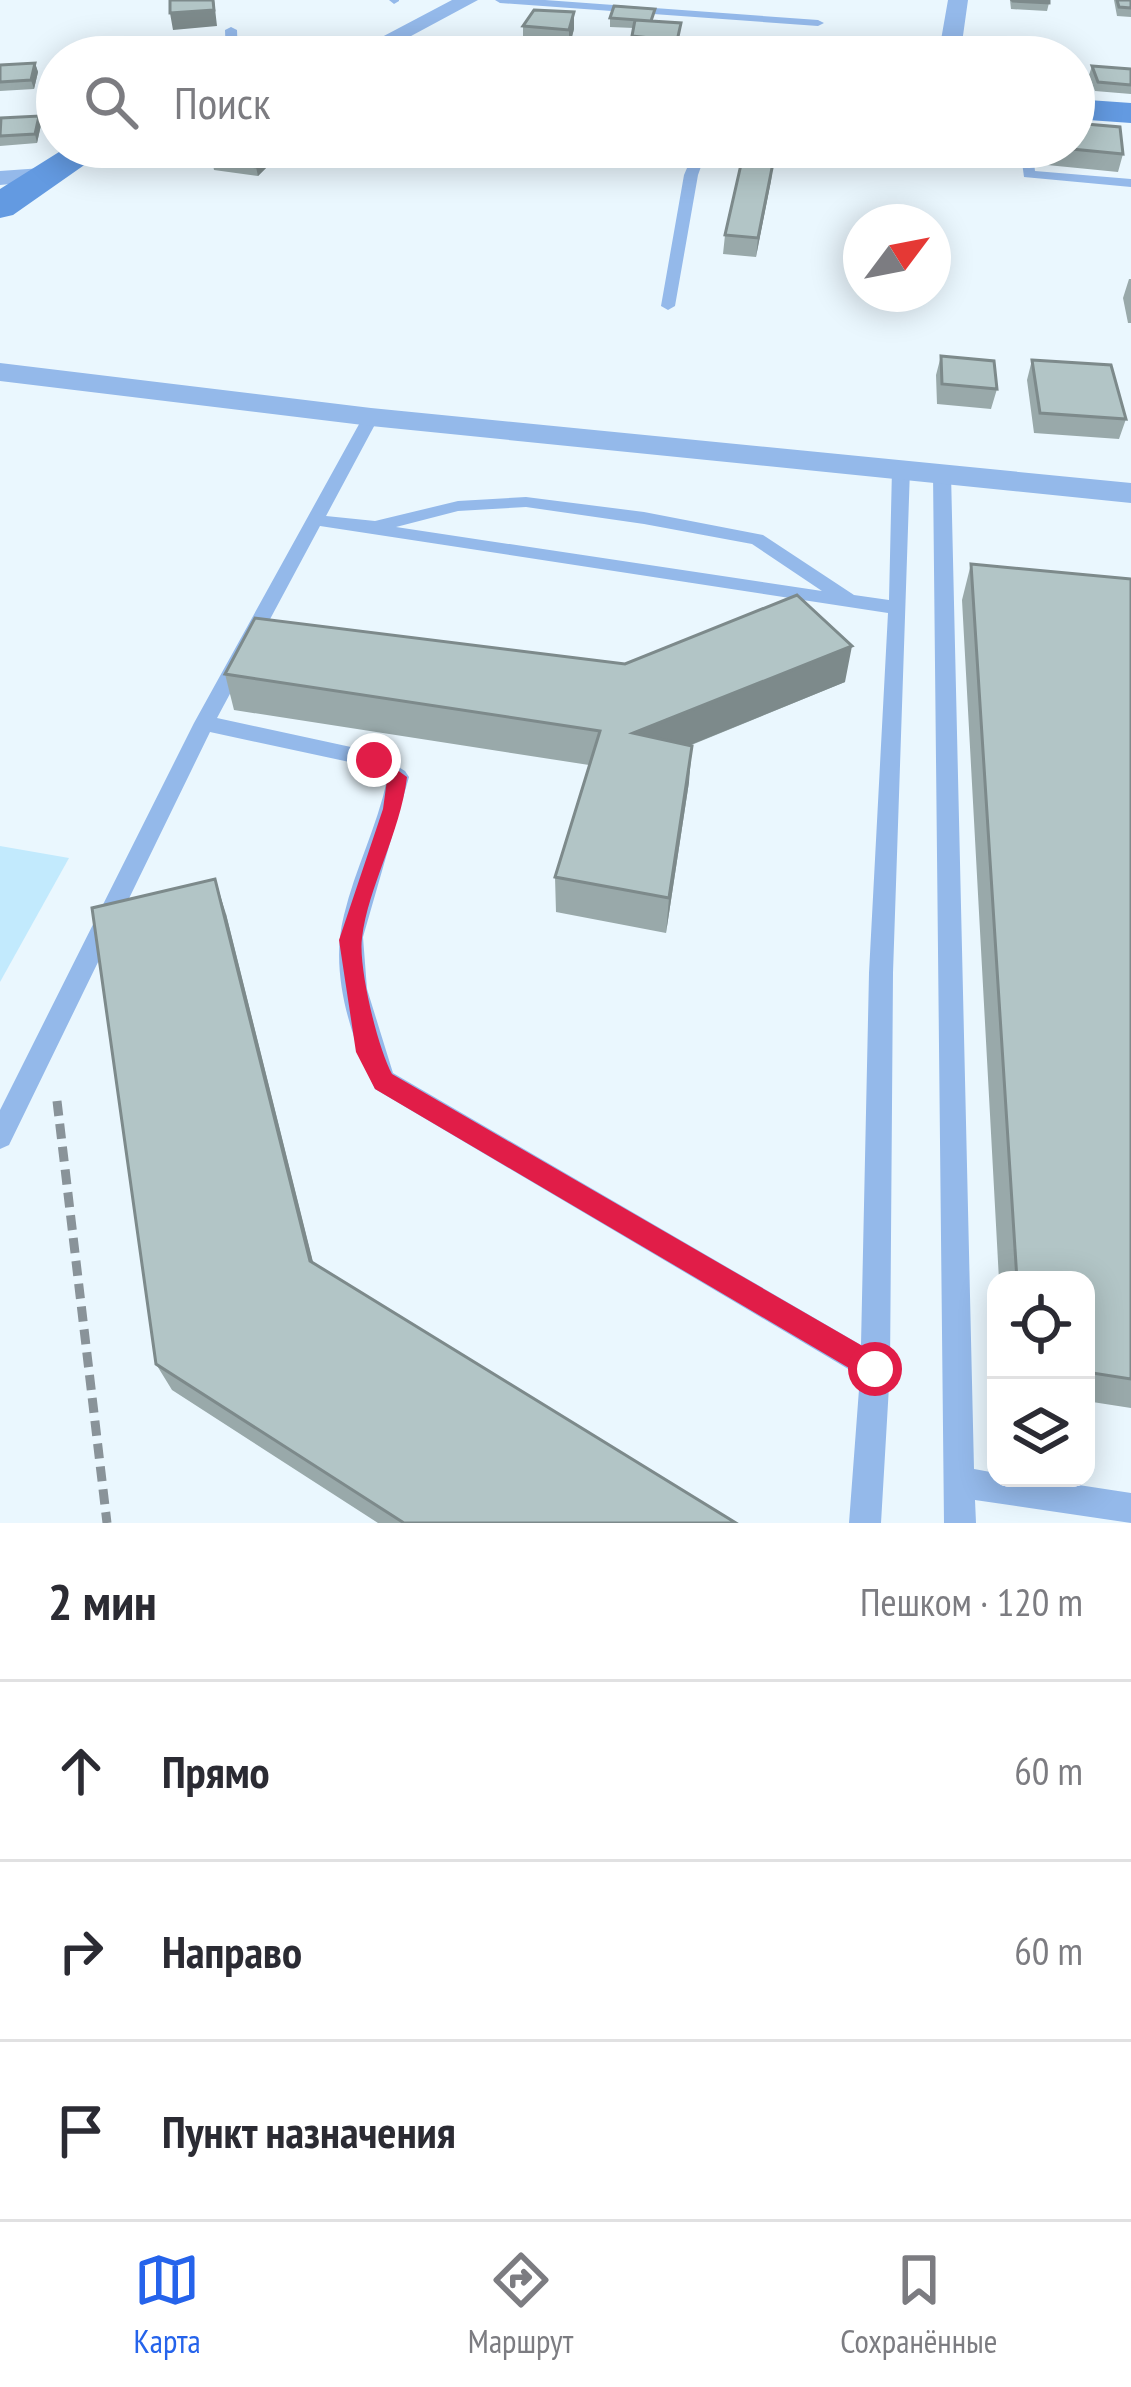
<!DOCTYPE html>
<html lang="ru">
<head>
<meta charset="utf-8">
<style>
  body { margin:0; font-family:"PT Sans Narrow",sans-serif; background:#f7f7f7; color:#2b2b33 }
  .controls { position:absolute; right:36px; bottom:36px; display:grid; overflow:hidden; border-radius:24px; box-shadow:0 6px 30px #0003 }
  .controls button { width:108px; height:108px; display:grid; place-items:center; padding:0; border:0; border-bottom:3px solid #e1e1e2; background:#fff; color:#2b2b33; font:60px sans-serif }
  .compass { position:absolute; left:843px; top:204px; width:108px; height:108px; border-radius:50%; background:#fff; box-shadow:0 6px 30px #0003; rotate:58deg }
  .stop { position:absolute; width:36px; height:36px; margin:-27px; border:9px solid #e11d48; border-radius:50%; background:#fff }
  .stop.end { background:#e11d48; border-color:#fff; box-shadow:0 3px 12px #0008 }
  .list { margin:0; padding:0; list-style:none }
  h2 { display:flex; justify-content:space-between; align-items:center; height:156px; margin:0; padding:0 48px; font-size:51px }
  h2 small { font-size:39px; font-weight:400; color:#7c7c81 }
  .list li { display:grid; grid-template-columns:78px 1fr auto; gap:36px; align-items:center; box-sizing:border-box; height:180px; padding:0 48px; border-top:3px solid #e1e1e2 }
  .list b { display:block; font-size:45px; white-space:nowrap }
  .list em { font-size:39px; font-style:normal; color:#7c7c81 }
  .icon { flex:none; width:66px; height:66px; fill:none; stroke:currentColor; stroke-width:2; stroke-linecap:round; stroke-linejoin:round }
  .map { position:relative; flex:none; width:1131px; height:1523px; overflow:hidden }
  .search { position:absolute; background:#fff; box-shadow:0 6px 30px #0003; left:36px; right:36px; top:36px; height:132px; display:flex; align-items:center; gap:30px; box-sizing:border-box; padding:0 42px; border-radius:66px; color:#7c7c81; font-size:45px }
  .sheet { height:696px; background:#fff }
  nav { display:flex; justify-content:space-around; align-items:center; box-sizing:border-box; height:168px; border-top:3px solid #e1e1e2; background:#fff; font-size:33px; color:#7c7c81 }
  nav a { display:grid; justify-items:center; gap:6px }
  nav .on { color:#2563eb }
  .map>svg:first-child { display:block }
  .green { fill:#c2eafd }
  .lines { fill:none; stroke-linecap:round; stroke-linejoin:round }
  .path { stroke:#899399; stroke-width:9; stroke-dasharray:15 8; stroke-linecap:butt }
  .lane { fill:#94b9ea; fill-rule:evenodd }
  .street { fill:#94b9ea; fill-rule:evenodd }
  .secondary { fill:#639ae1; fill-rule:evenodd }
  .wall { fill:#99a9aa }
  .shaded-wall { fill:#7d8a8b }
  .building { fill:#b2c5c6; stroke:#7d8a8b; stroke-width:3 }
  .route { fill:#e11d48 }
</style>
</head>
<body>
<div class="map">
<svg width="1131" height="1523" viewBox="0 0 1131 1523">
  <rect width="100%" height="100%" fill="#eaf7fe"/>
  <path class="green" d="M0 846 69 858 0 982Z"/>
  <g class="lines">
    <path class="path" d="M57 1101 107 1523"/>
    <path class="lane" d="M389 0H399V1L394 4Z
      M495 0H545L818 20 824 23 818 26 500 3Z
      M231 27 237 30 238 57H226L225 30Z
      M696 147H708L698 175 675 306 668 310 661 306 684 175Z
      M1020 147H1032L1035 171 1131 179V187L1024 177Z
      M371 412 379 417 326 516 375 521 458 501 526 497 644 512 763 535 854 595 889 600 892 469 901 464 910 469 893 973 890 1369 881 1523H849L860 1376 375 1089C351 1037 329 973 344 915 355 869 377 827 387 780L368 766 210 732 9 1145 0 1149V1110L194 723 363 417ZM526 507 644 524 752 544 822 591 396 527 458 511ZM320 526 888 613 869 973 861 1345 393 1073 367 989 363 937 409 777 405 771 374 752 217 718Z
      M942 468 951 473 974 1469 996 1473V1478H1033L1131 1493V1523L975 1500 976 1523H944L933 473Z"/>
    <path class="street" d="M452 0H478L372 57H344Z
      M948 0H968L960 57H938Z
      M42 168 51 170V180L0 185V171Z
      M0 363 371 408 1131 483V503L371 426 0 381Z"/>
    <path class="secondary" d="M1074 99 1131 103V123L1074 119Z
      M67 147H110L13 215 0 218V189Z"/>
  </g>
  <path class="wall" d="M1010 0H1049V3L1047 11 1011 9Z
    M1114 0H1131V17L1117 16Z
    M610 18 681 23 676 57 632 53 634 28 610 27Z
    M523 26 574 29 569 48 523 43Z
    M35 63 38 72 34 89 0 91V65Z
    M1092 66 1131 69V94L1095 91 1089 75Z
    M0 121 41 125 37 143 0 146Z
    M1046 147H1074L1123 154 1118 172 1047 165Z
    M212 160H274L258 176 214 170Z
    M773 163 756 257 723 254 725 235Z
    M1129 279H1131V323H1128L1123 298Z
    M941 356 997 389 991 409 937 404 936 375Z
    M1032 360 1126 419 1119 439 1034 433 1027 380Z
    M971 564 1131 579V1408L1086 1401V1280H999L962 600Z
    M625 664 845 682 689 746V782L666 933 556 912 555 877 589 765 234 710 225 674Z
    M226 914 313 1263 736 1523H378L172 1390 156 1364Z"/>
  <path class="shaded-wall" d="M214 0 217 26 173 30 170 13Z
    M574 12V29L569 48V30Z
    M35 63 38 72 34 89 31 80Z
    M39 116 41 125 37 143 35 134Z
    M272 151 274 160 258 176 256 167Z
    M773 163 771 181 756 257 758 238Z
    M852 646 845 682 631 769 633 733Z
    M692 746 689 782 666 933 669 898Z
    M215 879 226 914 320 1290 310 1261Z"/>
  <path class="building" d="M170 0H213L214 10 170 13Z
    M1012 0H1049V3L1013 1Z
    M1117 0H1131V8L1119 7Z
    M614 6 655 9 651 21 610 18Z
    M534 10 574 12 569 30 523 26Z
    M635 20 681 23 677 41 632 36Z
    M869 38 914 40 915 57 870 56Z
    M759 41 800 44 798 57H756Z
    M35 63 31 80 0 82V65Z
    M1092 66 1131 69V85L1098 82Z
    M39 116 35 134 0 136 1 118Z
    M1074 123 1120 127 1123 154 1051 147H1074Z
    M226 147H246L272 151 256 167 212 160Z
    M742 160 773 163 758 238 725 235Z
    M941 356 994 361 997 389 942 384Z
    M1032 360 1111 365 1126 419 1040 413Z
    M971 564 1131 579V1379L1086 1372V1280H1017Z
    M797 595 852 646 633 733 692 746 669 898 555 877 600 731 225 674 255 618 625 664Z
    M215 879 310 1261 736 1523H404L156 1364 92 908Z"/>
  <path class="route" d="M374 753 407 777C400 834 368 887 362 938 358 967 378 1049 392 1074L885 1359 889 1369 885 1378 875 1382 866 1378 375 1089 356 1052 339 940 383 809 387 780 364 760Z"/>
</svg>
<div class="controls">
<button><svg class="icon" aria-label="locate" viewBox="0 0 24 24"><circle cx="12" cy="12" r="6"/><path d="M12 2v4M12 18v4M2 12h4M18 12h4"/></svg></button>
<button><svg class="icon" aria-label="layers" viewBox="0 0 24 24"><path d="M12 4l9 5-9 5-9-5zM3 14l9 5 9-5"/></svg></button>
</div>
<svg class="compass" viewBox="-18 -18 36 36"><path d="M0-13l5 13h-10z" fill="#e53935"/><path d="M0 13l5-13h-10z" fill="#7c7c81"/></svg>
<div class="stop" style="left:875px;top:1369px"></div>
<div class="stop end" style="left:374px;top:760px"></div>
<div class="search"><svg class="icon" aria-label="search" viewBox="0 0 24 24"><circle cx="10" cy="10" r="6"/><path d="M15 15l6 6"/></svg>Поиск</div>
</div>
<section class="sheet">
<h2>2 мин<small>Пешком · 120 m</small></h2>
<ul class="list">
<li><svg class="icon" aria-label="ahead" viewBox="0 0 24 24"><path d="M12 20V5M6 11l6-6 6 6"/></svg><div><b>Прямо</b></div><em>60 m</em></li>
<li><svg class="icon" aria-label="right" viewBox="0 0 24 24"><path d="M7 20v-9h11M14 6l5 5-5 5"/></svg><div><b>Направо</b></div><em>60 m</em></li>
<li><svg class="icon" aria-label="arrive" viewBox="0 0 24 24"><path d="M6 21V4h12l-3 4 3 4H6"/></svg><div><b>Пункт назначения</b></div></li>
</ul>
</section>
<nav>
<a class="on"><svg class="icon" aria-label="map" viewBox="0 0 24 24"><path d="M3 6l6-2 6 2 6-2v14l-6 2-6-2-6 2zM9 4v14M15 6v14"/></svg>Карта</a>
<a><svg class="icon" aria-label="directions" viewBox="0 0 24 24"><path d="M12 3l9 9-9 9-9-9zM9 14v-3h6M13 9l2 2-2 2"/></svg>Маршрут</a>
<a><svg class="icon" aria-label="saved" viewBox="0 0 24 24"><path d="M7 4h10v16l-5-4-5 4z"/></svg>Сохранённые</a>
</nav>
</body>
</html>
